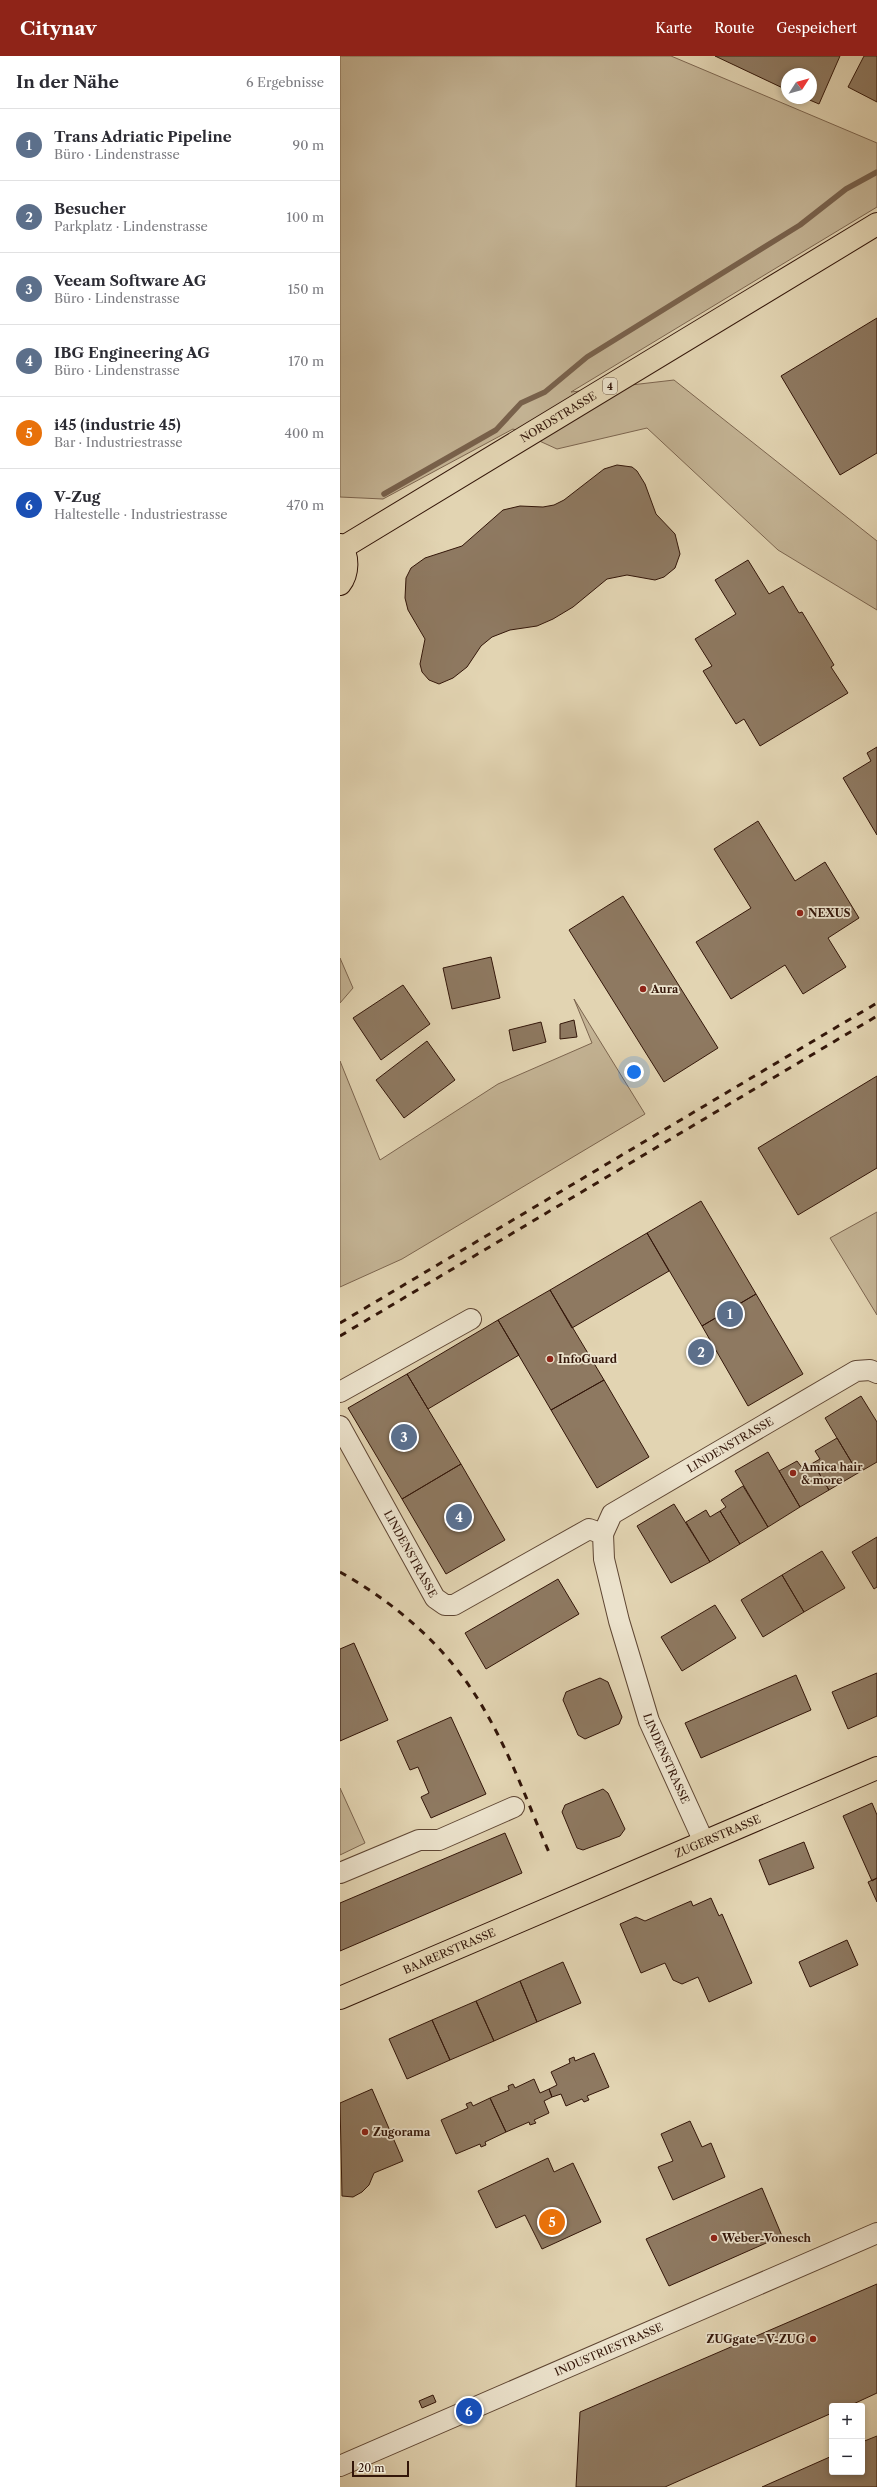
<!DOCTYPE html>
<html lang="de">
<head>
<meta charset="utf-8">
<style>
  body { margin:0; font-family:"Libre Caslon Text",serif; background:#f2f2f3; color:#2b2b33 }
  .controls { position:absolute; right:12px; bottom:12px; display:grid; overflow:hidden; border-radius:4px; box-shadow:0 2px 6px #0003 }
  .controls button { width:36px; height:36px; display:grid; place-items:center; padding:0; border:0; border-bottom:1px solid #e1e1e2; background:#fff; color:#2b2b33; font:20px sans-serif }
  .compass { position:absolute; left:441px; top:12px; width:36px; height:36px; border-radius:50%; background:#fff; box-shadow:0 2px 6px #0003; rotate:54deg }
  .scale { position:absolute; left:12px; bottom:10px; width:57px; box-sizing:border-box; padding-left:4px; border:2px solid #331609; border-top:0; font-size:11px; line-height:14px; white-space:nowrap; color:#331609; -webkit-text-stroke:3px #ece3cd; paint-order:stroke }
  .you { position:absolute; left:294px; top:1016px; width:14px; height:14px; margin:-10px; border:3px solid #fff; border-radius:50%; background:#1a73e8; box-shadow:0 0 0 6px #1a73e833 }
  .badge { display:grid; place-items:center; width:26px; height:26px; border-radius:50%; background:#8f2418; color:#fff; font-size:13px; font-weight:700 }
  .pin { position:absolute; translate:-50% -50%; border:2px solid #fff; box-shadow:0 1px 4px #0006 }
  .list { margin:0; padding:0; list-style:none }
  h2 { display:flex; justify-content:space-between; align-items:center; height:52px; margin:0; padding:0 16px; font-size:17px }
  h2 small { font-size:13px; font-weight:400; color:#7c7c81 }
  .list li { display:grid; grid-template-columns:26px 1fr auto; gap:12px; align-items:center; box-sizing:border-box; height:72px; padding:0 16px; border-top:1px solid #e1e1e2 }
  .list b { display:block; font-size:15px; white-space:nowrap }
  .list p { margin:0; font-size:13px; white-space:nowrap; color:#7c7c81 }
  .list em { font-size:13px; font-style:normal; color:#7c7c81 }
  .map { position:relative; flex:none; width:537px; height:2431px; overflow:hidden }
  header { display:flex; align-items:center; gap:24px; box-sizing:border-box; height:56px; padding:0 20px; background:#8f2418; color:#fff }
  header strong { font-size:19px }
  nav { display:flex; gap:22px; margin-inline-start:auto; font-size:14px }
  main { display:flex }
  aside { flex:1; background:#fff }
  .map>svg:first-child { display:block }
  .green { fill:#c4b495; stroke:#7c654f }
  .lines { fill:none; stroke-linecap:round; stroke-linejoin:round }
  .stream { stroke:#78614c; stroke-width:5.5 }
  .building { fill:#8e7961; stroke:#331609 }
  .minor-casing { stroke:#5f4633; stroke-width:22 }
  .major-casing { stroke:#331609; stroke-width:24 }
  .minor { stroke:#ece3cd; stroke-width:20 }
  .major { stroke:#e2d4b2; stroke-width:22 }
  .rail { stroke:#331609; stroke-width:3; stroke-dasharray:7 7; stroke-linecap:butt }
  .poi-dot { fill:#8f2418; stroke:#ece3cd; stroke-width:1.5 }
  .labels { text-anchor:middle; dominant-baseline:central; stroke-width:3.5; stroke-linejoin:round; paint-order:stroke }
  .shield { fill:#ece3cd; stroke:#6a5444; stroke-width:1 }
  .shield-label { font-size:10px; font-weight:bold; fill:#331609 }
  .street-label { font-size:11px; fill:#331609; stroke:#ece3cd }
  .poi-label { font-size:11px; font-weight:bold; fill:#331609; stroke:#ece3cd; text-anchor:start }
</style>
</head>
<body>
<header>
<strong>Citynav</strong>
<nav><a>Karte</a><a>Route</a><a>Gespeichert</a></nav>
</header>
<main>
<aside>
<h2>In der Nähe<small>6 Ergebnisse</small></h2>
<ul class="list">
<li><span class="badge" style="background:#5c6f8a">1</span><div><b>Trans Adriatic Pipeline</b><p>Büro · Lindenstrasse</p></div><em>90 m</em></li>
<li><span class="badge" style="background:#5c6f8a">2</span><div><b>Besucher</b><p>Parkplatz · Lindenstrasse</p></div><em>100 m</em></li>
<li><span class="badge" style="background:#5c6f8a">3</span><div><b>Veeam Software AG</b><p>Büro · Lindenstrasse</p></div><em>150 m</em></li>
<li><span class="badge" style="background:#5c6f8a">4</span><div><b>IBG Engineering AG</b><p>Büro · Lindenstrasse</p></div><em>170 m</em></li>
<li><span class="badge" style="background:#e8710a">5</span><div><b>i45 (industrie 45)</b><p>Bar · Industriestrasse</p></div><em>400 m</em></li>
<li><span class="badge" style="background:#1a4fb4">6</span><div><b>V-Zug</b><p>Haltestelle · Industriestrasse</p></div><em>470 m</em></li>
</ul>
</aside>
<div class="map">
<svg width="537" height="2431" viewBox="0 0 537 2431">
  <rect width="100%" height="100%" fill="#e2d4b2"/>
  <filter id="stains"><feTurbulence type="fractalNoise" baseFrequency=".005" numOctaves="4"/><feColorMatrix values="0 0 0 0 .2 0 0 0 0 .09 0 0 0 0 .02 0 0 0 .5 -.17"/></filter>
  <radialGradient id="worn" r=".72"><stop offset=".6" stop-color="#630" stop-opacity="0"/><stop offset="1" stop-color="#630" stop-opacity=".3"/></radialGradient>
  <path class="green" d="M0 0H331L537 87V151L231 336 334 324 537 485V554L438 494 307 372 217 393 173 373 43 443 0 441Z
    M0 902 13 932 0 947Z
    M234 943 305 1058 62 1203 0 1231V1005L40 1104 158 1028 252 987Z
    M537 1156V1259L490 1182Z
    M0 1732 25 1787 0 1799Z"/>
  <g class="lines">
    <path class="stream" d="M44 438 156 374 181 347 205 336 247 301 460 169 506 133 537 116"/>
  </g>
  <path class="building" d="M375 0H500L479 48 465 42H471V18H447V34Z
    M524 0H537V46L508 31Z
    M537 262V397L500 419 441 320Z
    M277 409 292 411 297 415 305 428 316 458 335 478 340 498 335 512 324 521 315 524 287 519 267 523 233 551 213 563 197 570 170 574 152 581 141 590 127 611 113 622 99 628 89 624 82 616 80 608 85 583 68 554 65 542 66 522 71 512 85 502 122 490 163 454 180 450 203 451 214 449 224 444 264 413Z
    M408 504 429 538 443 530 459 557 462 556 494 609 491 611 508 637 420 690 404 663 396 668 363 615 372 610 355 583 396 558 375 524Z
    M537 691V779L503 722 531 705 527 697Z
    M418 765 455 825 485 806 519 862 488 882 506 911 463 938 445 909 391 943 356 886 411 852 374 793Z
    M283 840 378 992 324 1026 229 874Z
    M151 901 160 942 112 953 103 912Z
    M63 929 90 968 41 1004 13 962Z
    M234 964 237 981 220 983V968Z
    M201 966 206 986 173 995 169 974Z
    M87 985 115 1024 64 1062 36 1024Z
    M537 1020V1112L458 1159 418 1092Z
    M361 1145 416 1238 362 1270 307 1177Z
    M307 1177 329 1215 232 1272 210 1234Z
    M210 1234 264 1324 211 1354 158 1264Z
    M416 1238 463 1318 408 1350 362 1270Z
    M158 1264 179 1299 88 1353 67 1318Z
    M67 1318 121 1408 62 1443 8 1352Z
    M264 1324 309 1401 257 1432 211 1354Z
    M521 1340 537 1366V1406L518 1417 485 1362Z
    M497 1382 518 1417 489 1434 473 1407 480 1403 475 1395Z
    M428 1396 460 1451 428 1471 395 1415Z
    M457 1405 463 1413 473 1407 489 1434 460 1451 439 1415Z
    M121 1408 165 1484 106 1518 62 1443Z
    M403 1430 428 1471 400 1488 380 1455 386 1451 381 1444Z
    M334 1448 370 1506 331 1527 297 1470Z
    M366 1454 370 1461 380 1455 400 1488 370 1506 346 1466Z
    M537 1481V1531L534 1533 512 1496Z
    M482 1495 505 1532 464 1556 442 1519Z
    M442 1519 464 1556 423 1581 401 1544Z
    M218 1523 239 1558 146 1613 125 1577Z
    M375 1549 396 1582 342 1615 321 1581Z
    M14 1587 48 1664 0 1685V1593Z
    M537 1617V1660L508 1673 492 1636Z
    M456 1619 471 1654 361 1702 345 1667Z
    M260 1622 268 1626 282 1661 279 1668 245 1683 238 1679 223 1644 226 1636Z
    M111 1661 146 1738 91 1762 81 1741 89 1737 78 1711 70 1714 57 1685Z
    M263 1733 268 1737 285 1773 280 1780 243 1794 237 1792 222 1756 225 1749Z
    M532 1747 537 1759V1822L532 1825 503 1760Z
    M165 1777 182 1817 0 1895V1847Z
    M464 1786 474 1812 429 1829 419 1804Z
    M537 1822V1846L528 1826Z
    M371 1842 379 1860 382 1858 412 1927 369 1946 358 1921 342 1928 333 1924 325 1907 301 1917 280 1868 296 1861 305 1865 351 1845 353 1850Z
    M507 1884 518 1909 470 1931 459 1906Z
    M223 1906 241 1947 197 1966 180 1925Z
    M180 1925 197 1966 154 1985 136 1945Z
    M136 1945 154 1985 110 2004 92 1964Z
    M92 1964 110 2004 67 2023 49 1983Z
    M254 1997 269 2031 247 2040 249 2044 244 2046 242 2043 226 2050 221 2038 212 2041 209 2033 217 2029 211 2016 230 2007 229 2003 234 2001 235 2005Z
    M194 2023 200 2037 209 2033 212 2041 204 2045 209 2057 194 2064 196 2067 190 2069 189 2066 166 2076 150 2042 169 2034 168 2030 173 2028 175 2032Z
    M32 2033 63 2105 34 2117 29 2129 22 2136 13 2141 2 2140 0 2047Z
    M150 2042 166 2076 145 2086 146 2089 141 2091 140 2088 116 2098 101 2064 128 2052 126 2048 131 2046 133 2050Z
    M350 2065 362 2091 371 2087 385 2121 333 2144 318 2111 333 2105 321 2078Z
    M208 2102 214 2116 233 2107 261 2166 202 2193 185 2159 156 2172 138 2135Z
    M422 2132 442 2180 329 2230 306 2183Z
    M537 2228V2337L509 2350H492V2357L325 2431H236L240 2356Z
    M93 2339 96 2346 82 2352 79 2345Z
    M537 2380V2431H422L492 2400V2416H522V2386Z"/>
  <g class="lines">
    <defs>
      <g id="minor">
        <path d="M0 1336 131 1263"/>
        <path id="s1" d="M0 1370 95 1542 105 1549H114L249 1473 263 1478 264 1503 279 1565 309 1665 364 1786"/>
        <path id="s2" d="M263 1478 272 1458 516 1315 530 1314 537 1317"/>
        <path d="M0 1817 79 1784H99L174 1751"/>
        <path id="s3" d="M0 2410 537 2177"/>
      </g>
      <g id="major">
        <path d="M0 489C9 500 8 518 0 528"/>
        <path id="s4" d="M2 492 537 168"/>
        <path id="s5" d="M0 1942 537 1712"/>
      </g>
    </defs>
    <use href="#minor" class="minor-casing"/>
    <use href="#major" class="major-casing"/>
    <use href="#minor" class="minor"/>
    <use href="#major" class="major"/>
    <path class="rail" d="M0 1267 537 947
      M0 1280 537 960
      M0 1516C60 1550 111 1595 145 1655 172 1701 190 1753 211 1801"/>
  </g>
  <g class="poi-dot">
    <circle cx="460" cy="857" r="4"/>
    <circle cx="303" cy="933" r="4"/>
    <circle cx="210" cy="1303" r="4"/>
    <circle cx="453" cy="1417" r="4"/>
    <circle cx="25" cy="2076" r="4"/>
    <circle cx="374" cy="2182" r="4"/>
    <circle cx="473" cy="2283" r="4"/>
  </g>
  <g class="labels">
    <rect class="shield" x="263" y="322" width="14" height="16" rx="3"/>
    <g class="shield-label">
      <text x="270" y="330">4</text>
    </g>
    <g class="street-label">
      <text stroke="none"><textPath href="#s4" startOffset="253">NORDSTRASSE</textPath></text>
      <text stroke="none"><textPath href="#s2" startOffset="159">LINDENSTRASSE</textPath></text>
      <text stroke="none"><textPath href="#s1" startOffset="146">LINDENSTRASSE</textPath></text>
      <text stroke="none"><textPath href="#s1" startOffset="622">LINDENSTRASSE</textPath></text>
      <text stroke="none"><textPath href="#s5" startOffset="411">ZUGERSTRASSE</textPath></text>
      <text stroke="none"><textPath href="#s5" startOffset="119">BAARERSTRASSE</textPath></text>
      <text stroke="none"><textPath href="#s3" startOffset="293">INDUSTRIESTRASSE</textPath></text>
    </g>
    <g class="poi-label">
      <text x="468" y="857">NEXUS</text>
      <text x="311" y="933">Aura</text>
      <text x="218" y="1303">InfoGuard</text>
      <text x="461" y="1411">Amica hair<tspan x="461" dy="13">&amp; more</tspan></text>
      <text x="33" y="2076">Zugorama</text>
      <text x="382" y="2182">Weber-Vonesch</text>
      <text x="465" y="2283" text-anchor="end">ZUGgate - V-ZUG</text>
    </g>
  </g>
  <rect width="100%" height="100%" filter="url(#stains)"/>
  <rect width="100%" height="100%" fill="url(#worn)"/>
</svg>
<div class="controls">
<button>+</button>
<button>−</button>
</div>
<svg class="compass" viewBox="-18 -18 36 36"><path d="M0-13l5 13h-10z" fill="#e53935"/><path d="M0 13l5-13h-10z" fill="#7c7c81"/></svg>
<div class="scale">20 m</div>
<div class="you"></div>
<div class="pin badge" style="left:390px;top:1258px;background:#5c6f8a">1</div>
<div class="pin badge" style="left:361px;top:1296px;background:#5c6f8a">2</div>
<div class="pin badge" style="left:64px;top:1381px;background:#5c6f8a">3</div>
<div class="pin badge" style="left:119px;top:1461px;background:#5c6f8a">4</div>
<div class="pin badge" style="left:212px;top:2166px;background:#e8710a">5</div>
<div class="pin badge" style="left:129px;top:2355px;background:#1a4fb4">6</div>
</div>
</main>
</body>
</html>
